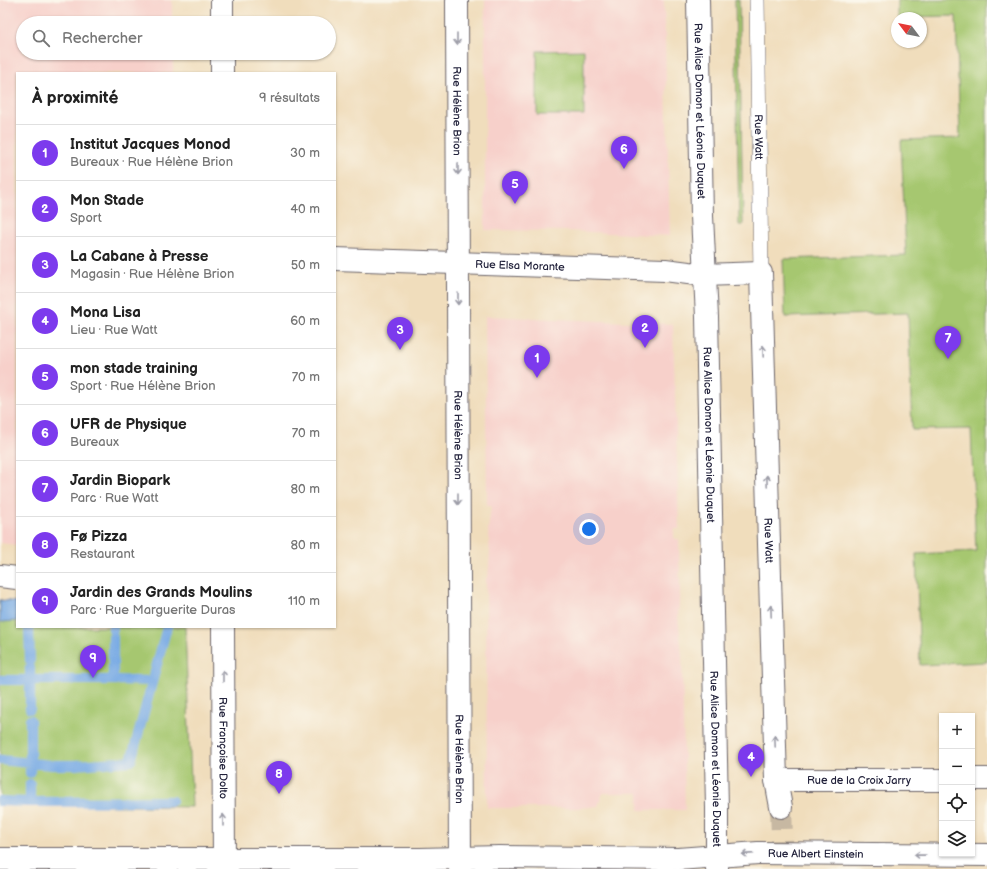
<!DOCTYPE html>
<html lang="fr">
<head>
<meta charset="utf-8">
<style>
  body { margin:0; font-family:"Balsamiq Sans",sans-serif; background:#f2f2f2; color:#222 }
  .controls { position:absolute; right:12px; bottom:12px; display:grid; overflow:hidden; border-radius:0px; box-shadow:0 1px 3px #0004 }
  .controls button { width:36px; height:36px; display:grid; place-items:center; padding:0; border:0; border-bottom:1px solid #e0e0e0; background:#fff; color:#222; font:20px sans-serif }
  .compass { position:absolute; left:891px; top:12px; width:36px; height:36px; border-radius:50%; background:#fff; box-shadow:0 1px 3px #0004; rotate:302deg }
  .you { position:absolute; left:589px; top:529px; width:14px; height:14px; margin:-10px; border:3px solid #fff; border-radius:50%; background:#1a73e8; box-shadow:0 0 0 6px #1a73e833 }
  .badge { display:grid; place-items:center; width:26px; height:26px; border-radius:50%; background:#7c3aed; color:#fff; font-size:13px; font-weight:700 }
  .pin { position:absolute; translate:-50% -33px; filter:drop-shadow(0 1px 2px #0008) }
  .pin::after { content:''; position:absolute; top:21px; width:14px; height:12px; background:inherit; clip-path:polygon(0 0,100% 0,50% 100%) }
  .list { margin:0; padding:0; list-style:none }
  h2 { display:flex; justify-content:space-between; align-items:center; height:52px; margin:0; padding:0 16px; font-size:17px }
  h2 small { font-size:13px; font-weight:400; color:#767676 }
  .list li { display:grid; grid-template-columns:26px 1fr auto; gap:12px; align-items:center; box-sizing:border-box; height:56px; padding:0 16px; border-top:1px solid #e0e0e0 }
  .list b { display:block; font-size:15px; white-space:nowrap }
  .list p { margin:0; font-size:13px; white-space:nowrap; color:#767676 }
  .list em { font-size:13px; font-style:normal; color:#767676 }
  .icon { flex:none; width:22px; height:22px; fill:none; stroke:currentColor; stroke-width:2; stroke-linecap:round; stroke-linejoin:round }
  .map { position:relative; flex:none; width:987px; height:869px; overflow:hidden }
  .search { position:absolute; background:#fff; box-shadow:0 1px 3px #0004; left:16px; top:16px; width:320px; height:44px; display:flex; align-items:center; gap:10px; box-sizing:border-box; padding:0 14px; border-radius:22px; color:#767676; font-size:15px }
  .panel { position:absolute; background:#fff; box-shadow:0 1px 3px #0004; left:16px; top:72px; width:320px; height:556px; border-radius:0px }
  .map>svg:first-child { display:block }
  .built { fill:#f7d0ca }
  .green { fill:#a6c76f; stroke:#647455 }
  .water { fill:#78aae4; stroke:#4d6690 }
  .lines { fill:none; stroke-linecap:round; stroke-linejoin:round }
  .stream { stroke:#78aae4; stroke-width:10 }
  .street-tunnel { stroke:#c7b8a2; stroke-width:22; stroke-dasharray:22 11; stroke-linecap:butt }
  .lane-casing { stroke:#6a6368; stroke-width:16 }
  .street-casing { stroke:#6a6368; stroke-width:24 }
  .lane { stroke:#fff; stroke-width:15 }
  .street { stroke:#fff; stroke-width:22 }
  .oneway { stroke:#9c9ca7 }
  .labels { text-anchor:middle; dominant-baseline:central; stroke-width:3; stroke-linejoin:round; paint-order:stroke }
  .street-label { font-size:11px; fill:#22223b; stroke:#fbf7ec }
</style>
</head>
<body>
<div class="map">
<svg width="987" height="869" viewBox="0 0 987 869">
  <rect width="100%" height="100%" fill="#fbf7ec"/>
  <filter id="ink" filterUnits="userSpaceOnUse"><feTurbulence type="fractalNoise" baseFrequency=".025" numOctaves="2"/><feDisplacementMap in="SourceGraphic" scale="8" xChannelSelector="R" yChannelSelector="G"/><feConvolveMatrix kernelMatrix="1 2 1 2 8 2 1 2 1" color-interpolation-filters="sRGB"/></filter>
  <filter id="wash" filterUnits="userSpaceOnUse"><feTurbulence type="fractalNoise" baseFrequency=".012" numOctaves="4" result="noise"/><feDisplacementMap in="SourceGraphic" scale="16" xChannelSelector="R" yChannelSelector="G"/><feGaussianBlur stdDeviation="0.9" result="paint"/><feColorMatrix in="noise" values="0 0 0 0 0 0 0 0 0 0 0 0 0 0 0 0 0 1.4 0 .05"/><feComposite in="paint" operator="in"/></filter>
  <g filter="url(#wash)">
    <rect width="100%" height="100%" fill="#f0ddbc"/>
    <path class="built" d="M0 0H172V23H23V53H173V73H17V545L0 543Z
      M485 0H664L670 236 569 231 485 230Z
      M485 316 673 324 679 529H674V539H679L680 591 678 615 682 655 685 810H639V793H603L598 806 580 808H487L486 578H488L490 553 488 530 491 506H487V501Z"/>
    <path class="green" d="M735 0H739L743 225H739Z
      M897 0H987V662L920 665 916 554 976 551 971 429 912 430 908 313 785 317 783 259 906 255 901 140 960 138 956 16 897 17Z
      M584 50V115H537V51Z
      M0 600 17 602V627H185L192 807 0 804Z"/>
    <path class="water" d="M0 600 17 602V621L0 622Z"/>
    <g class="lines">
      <path class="stream" d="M29 627 30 660
        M113 630V627
        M30 668V709
        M0 680H113V637
        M113 680 151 681
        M30 720V773
        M0 760 52 765H75L131 761 167 627
        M30 784V802
        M0 801 30 802 172 801"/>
    </g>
  </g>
  <g filter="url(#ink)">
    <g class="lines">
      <path class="street-tunnel" d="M781 807 783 869"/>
      <defs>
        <g id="lane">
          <path id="s1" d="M757 0 761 273"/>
        </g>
        <g id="street">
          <path d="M222 0V23"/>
          <path id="s2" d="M457 0 460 869"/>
          <path id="s3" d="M698 0 702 216 707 317 717 808V869"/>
          <path d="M222 53V73"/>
          <path id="s4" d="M335 259 665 270 704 275 761 273 776 780 781 807"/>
          <path d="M0 576 17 578"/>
          <path id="s5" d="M223 627 224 869"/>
          <path d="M972 779H987"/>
          <path id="s6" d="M776 780H942"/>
          <path id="s7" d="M0 859H420L500 857 678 859 758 853 987 855"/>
        </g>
      </defs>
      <use href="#lane" class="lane-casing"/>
      <use href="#street" class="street-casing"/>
      <use href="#lane" class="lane"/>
      <use href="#street" class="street"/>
    </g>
    <defs><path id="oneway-shaft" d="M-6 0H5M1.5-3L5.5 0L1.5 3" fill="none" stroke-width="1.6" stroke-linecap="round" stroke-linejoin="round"/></defs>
    <g class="oneway">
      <use href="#oneway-shaft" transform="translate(457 39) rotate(90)"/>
      <use href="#oneway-shaft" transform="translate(458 169) rotate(90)"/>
      <use href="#oneway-shaft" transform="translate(458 299) rotate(90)"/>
      <use href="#oneway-shaft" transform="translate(763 351) rotate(-92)"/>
      <use href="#oneway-shaft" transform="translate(767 481) rotate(-92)"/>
      <use href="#oneway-shaft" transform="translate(458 499) rotate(90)"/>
      <use href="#oneway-shaft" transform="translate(771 611) rotate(-92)"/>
      <use href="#oneway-shaft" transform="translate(223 676) rotate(-90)"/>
      <use href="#oneway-shaft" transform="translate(775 741) rotate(-92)"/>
      <use href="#oneway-shaft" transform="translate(223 820) rotate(-90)"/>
      <use href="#oneway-shaft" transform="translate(748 854) rotate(176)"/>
      <use href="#oneway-shaft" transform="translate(920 855) rotate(-179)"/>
    </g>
  </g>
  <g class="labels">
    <g class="street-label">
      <text stroke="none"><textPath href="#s2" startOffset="111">Rue Hélène Brion</textPath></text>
      <text stroke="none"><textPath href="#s3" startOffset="111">Rue Alice Domon et Léonie Duquet</textPath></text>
      <text stroke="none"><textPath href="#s1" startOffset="137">Rue Watt</textPath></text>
      <text stroke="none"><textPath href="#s4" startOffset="185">Rue Elsa Morante</textPath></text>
      <text stroke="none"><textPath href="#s3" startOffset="435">Rue Alice Domon et Léonie Duquet</textPath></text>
      <text stroke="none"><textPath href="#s2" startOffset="435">Rue Hélène Brion</textPath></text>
      <text stroke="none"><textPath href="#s4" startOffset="694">Rue Watt</textPath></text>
      <text stroke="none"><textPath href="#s5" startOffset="121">Rue Françoise Dolto</textPath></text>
      <text stroke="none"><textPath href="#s3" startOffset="759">Rue Alice Domon et Léonie Duquet</textPath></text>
      <text stroke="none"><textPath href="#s2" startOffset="759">Rue Hélène Brion</textPath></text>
      <text stroke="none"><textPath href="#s6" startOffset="83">Rue de la Croix Jarry</textPath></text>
      <text stroke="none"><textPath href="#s7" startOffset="816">Rue Albert Einstein</textPath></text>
    </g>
  </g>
</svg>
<div class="controls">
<button>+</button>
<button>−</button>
<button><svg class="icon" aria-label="locate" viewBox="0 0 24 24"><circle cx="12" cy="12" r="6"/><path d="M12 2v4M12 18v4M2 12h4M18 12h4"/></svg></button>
<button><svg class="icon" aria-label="layers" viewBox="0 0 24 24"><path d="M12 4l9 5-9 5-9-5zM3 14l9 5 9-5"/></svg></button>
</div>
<svg class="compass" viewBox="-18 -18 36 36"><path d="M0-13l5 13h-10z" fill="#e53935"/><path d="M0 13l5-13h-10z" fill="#767676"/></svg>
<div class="you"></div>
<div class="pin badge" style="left:537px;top:378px">1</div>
<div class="pin badge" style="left:645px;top:348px">2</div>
<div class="pin badge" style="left:400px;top:350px">3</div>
<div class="pin badge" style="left:751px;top:777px">4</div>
<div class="pin badge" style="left:515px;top:204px">5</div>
<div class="pin badge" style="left:624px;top:169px">6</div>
<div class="pin badge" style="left:948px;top:359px">7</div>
<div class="pin badge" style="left:279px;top:794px">8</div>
<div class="pin badge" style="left:93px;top:678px">9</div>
<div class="search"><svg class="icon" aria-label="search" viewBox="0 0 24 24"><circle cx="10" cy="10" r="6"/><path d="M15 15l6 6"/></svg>Rechercher</div>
<section class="panel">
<h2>À proximité<small>9 résultats</small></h2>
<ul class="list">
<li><span class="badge">1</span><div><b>Institut Jacques Monod</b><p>Bureaux · Rue Hélène Brion</p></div><em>30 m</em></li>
<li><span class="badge">2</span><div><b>Mon Stade</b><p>Sport</p></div><em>40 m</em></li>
<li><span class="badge">3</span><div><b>La Cabane à Presse</b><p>Magasin · Rue Hélène Brion</p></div><em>50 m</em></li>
<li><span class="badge">4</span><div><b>Mona Lisa</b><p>Lieu · Rue Watt</p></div><em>60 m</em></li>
<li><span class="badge">5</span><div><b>mon stade training</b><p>Sport · Rue Hélène Brion</p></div><em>70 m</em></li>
<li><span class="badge">6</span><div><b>UFR de Physique</b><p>Bureaux</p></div><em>70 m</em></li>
<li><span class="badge">7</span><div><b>Jardin Biopark</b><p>Parc · Rue Watt</p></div><em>80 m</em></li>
<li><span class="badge">8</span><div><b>Fø Pizza</b><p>Restaurant</p></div><em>80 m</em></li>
<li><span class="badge">9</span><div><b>Jardin des Grands Moulins</b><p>Parc · Rue Marguerite Duras</p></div><em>110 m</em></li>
</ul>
</section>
</div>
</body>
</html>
